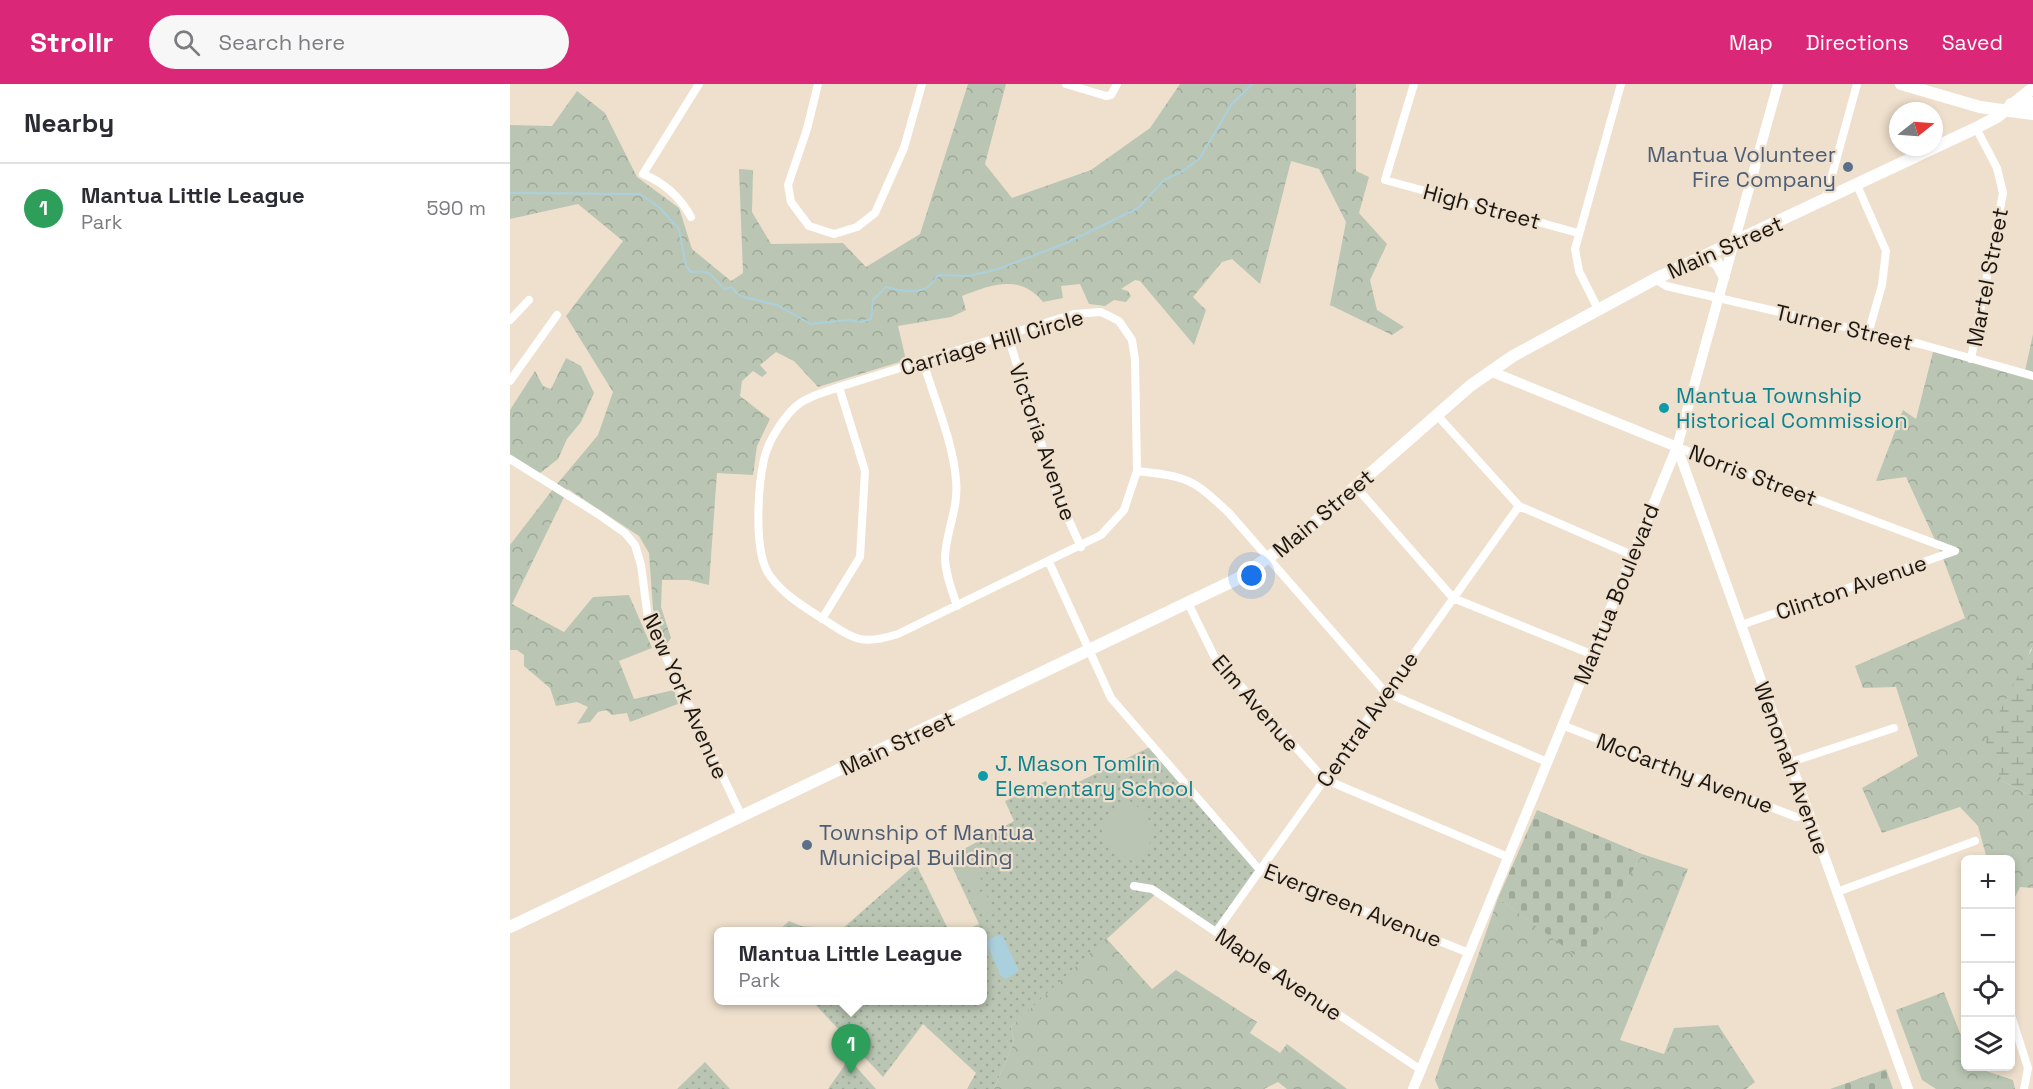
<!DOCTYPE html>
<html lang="en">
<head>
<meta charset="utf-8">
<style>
  body { margin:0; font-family:"Space Grotesk",sans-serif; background:#f7f7f7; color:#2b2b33 }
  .controls { position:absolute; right:18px; bottom:18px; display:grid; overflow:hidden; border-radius:9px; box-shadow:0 3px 9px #0003 }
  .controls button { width:54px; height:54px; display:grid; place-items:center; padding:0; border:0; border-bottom:2px solid #e1e1e2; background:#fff; color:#2b2b33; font:30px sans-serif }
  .compass { position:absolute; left:1379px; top:18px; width:54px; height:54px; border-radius:50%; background:#fff; box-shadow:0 3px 9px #0003; rotate:73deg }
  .you { position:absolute; left:742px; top:492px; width:21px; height:21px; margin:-15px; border:4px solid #fff; border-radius:50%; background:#1a73e8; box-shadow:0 0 0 9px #1a73e833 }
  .badge { display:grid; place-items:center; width:39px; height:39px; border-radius:50%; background:#db2777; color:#fff; font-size:20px; font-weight:700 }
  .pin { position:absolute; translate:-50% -50px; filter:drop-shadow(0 2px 3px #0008) }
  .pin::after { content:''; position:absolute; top:32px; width:21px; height:18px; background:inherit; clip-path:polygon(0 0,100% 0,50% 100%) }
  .popup { position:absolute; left:204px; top:843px; width:273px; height:78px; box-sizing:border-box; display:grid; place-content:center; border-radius:9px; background:#fff; filter:drop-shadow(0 2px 4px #0005); font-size:20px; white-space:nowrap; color:#7c7c81 }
  .popup b { font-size:22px; color:#2b2b33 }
  .popup::after { content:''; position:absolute; left:50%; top:100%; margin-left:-12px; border:12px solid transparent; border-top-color:#fff }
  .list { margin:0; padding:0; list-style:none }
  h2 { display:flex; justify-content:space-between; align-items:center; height:78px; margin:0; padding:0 24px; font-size:26px }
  h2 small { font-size:20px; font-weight:400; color:#7c7c81 }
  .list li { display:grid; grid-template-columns:39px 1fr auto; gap:18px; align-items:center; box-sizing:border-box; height:90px; padding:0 24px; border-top:2px solid #e1e1e2 }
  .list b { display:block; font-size:22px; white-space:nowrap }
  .list p { margin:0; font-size:20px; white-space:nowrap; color:#7c7c81 }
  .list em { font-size:20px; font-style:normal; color:#7c7c81 }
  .icon { flex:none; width:33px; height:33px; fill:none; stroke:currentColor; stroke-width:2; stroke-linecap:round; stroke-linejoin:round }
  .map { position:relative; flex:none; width:1523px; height:1005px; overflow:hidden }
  header { display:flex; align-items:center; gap:36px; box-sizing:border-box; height:84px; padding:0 30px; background:#db2777; color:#fff }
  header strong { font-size:28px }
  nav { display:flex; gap:33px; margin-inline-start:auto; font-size:21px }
  .search { width:420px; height:54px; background:#f7f7f7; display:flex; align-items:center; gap:15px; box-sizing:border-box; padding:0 21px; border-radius:33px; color:#7c7c81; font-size:22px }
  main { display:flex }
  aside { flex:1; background:#fff }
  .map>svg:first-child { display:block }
  .grass { fill:url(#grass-dots) }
  .forest { fill:url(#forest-crowns) }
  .wetland { fill:url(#wetland-marsh) }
  .cemetery { fill:url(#cemetery-stones) }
  .garden { fill:#bac6b3 }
  .water { fill:#abd0dd }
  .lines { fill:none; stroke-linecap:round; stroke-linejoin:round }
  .stream { stroke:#abd0dd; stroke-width:2 }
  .street { stroke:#fff; stroke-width:8 }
  .secondary { stroke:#fff; stroke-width:10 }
  .primary { stroke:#fff; stroke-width:12 }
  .service-dot { fill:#5c6f8a; stroke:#efe0cd; stroke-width:2 }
  .culture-dot { fill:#0f9aa8; stroke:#efe0cd; stroke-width:2 }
  .labels { text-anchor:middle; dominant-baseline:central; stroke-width:4.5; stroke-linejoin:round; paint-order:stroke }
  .service-label { font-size:22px; fill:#4e5e75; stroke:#efe0cd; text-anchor:end }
  .street-label { font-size:22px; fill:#1c1610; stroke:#efe0cd }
  .culture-label { font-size:22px; fill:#0d838f; stroke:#efe0cd; text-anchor:start }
</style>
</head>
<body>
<header>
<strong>Strollr</strong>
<div class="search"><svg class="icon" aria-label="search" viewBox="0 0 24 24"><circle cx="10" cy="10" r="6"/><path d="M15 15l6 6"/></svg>Search here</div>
<nav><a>Map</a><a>Directions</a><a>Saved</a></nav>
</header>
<main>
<aside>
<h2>Nearby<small></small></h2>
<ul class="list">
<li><span class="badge" style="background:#2e9e5b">1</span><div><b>Mantua Little League</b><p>Park</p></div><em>590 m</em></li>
</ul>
</aside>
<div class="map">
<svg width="1523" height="1005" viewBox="0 0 1523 1005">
  <defs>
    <pattern id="grass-dots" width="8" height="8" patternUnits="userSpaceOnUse" patternTransform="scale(1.5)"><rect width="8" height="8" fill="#bac6b3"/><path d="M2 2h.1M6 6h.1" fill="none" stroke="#9fa999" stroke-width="1.8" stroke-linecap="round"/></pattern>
    <pattern id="forest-crowns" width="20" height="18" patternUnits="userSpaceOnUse" patternTransform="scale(1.5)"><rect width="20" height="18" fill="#bac6b3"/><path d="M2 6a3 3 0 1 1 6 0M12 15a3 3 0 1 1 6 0" fill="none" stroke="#9fa999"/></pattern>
    <pattern id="wetland-marsh" width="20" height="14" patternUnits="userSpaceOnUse" patternTransform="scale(1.5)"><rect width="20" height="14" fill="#bac6b3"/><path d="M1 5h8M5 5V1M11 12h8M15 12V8" fill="none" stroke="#9fa999"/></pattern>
    <pattern id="cemetery-stones" width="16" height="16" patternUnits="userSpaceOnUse" patternTransform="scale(1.5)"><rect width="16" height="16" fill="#bac6b3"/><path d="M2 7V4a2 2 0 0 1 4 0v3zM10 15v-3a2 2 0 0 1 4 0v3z" fill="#9fa999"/></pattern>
  </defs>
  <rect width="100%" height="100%" fill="#efe0cd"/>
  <path class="grass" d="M642 662 753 783 707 845 648 808 501 943 504 958 484 1005H457L466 989 413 940 373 993 302 917 473 916V848L454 847 469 840 438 774 504 737 495 717 536 697 542 711Z
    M406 780 439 847H268L279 837 291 842 332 845Z
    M339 975 366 1005H318Z
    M195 978 220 1005H167Z"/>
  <path class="forest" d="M458 0H496L475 80 502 114 581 86 640 44 670 0H846V87L859 93 849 129 877 160 860 196 867 226 894 243 882 251 820 221 836 138 809 85 781 77 750 200 722 175 712 178 683 213 696 226 684 261 630 197 625 196 611 205 618 207 621 212 616 218 604 216 595 222 579 220 570 200 551 202 553 214 533 218C510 189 480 201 452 212L456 226 441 233 388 242 396 276 308 303 284 277 266 268 250 281 257 289 252 293 243 287 232 297 230 312 260 335 247 362 243 391 207 389 199 501 178 496H152L151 523 161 554 156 561 143 525 139 469 129 452 58 405 2 520 54 548 83 513 119 511 142 564 109 577 124 615 164 606 168 620 120 638 117 629 102 631 96 626 88 628 80 638 67 640 78 623 67 618 46 622 40 604 14 582V571L7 566H0V461L43 405 88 351 103 308 56 232 113 157 68 120 0 135V41L42 42 67 7 95 29 127 93 169 124 182 165 221 197 233 189 229 85 243 86 242 128 261 160 333 159 356 183 410 150Z
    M1523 250V563L1520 566 1492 697 1523 713V804L1510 803 1501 821 1500 776 1477 775 1468 742 1450 723 1372 749 1352 704 1408 672 1386 603 1353 604 1345 582 1455 534 1431 469 1396 393 1366 397 1393 326 1406 335 1424 264 1515 287Z
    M56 274 71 282 84 309 71 338 57 355 48 375 25 393 0 376V326L25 287 33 302 41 305Z
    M1132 770 1178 785 1110 956 1154 970 1164 944 1208 941 1245 998 1236 1005H929L925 996 988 814 1072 875Z
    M596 854 642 905 666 886 747 938 740 949 770 969 777 960 837 1005H777L768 998 754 1005H484L504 958 501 943Z
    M1434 908 1455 962 1456 982 1464 983 1503 996 1505 1005H1426L1412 996 1386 926Z"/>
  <path class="wetland" d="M1523 563V713L1492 697 1475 656Z"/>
  <path class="cemetery" d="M1027 726 1132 770 1072 876 988 814Z
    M1376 985 1383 1005H1320Z"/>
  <path class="garden" d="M617 715 637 730 643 751 636 768 623 778 593 757 591 740Z
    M460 774 473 799 461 807 447 783Z
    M474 806 485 829 474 835 463 812Z"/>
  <path class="water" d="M489 851 493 852 509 887 496 895 491 892 476 859 479 855Z"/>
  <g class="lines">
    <path class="stream" d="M0 109 130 110 150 124 169 145 176 182 181 188C204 185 200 193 215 205L221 203 230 212 267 221 301 240 338 236 351 238 361 235 363 216 376 203C386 206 408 211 419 202 423 199 425 194 429 191L459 192 488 185 554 160 628 124 654 96 673 87 690 74 721 21 742 0"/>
    <path class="street" d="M308 0 297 45 278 101 281 118 299 142 324 150 347 143 365 129 394 64 412 0
      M556 0 596 12 601 11 607 0
      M904 0 875 96 1068 149
      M1347 101 1376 167 1372 201 1358 250
      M1315 117 1347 0
      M181 133C170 113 155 99 133 90L189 0
      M1145 195 1156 202 1410 260 1523 292
      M1088 225 1069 187 1065 165 1111 0
      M591 228 609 237 622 256 625 276 627 387 614 426 591 451 388 550C350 562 344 555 313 535 294 523 274 511 260 492 243 469 248 403 254 375 258 358 271 337 284 324 295 313 313 309 329 303L564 230Z
      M0 236 19 216
      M498 252 547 410 571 463
      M1461 275 1493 109 1487 84 1466 44
      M413 277C424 315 443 357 446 396 449 424 436 447 435 473 435 490 442 506 447 522
      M0 297 47 231
      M927 331 1009 422 1122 471
      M1167 363 1445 467 1231 541
      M0 375 88 430 115 449 125 461 131 481 138 535 232 733
      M627 387C678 393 682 394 719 429L875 608 1037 678
      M846 403 943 514 1081 570
      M539 478 601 614 749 785 959 869
      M678 519 704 572 814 695 998 773
      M312 535 350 473 355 387 329 303
      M1052 641 1286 733 1299 731
      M1281 678 1384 644
      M624 802 642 805 911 986
      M1327 808 1465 757
      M706 848 1009 422
      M1500 928 1518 984 1514 1005"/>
    <path class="secondary" d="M980 287 1167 363
      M1167 363 1398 1005
      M903 1005 1167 363 1268 0"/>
    <path class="primary" d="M1391 0 1470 23 1523 30
      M1501 20 1523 19
      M1193 173 1207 179 1214 192
      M0 843 727 495 788 453 960 302 1003 272 1145 195 1466 44 1487 33 1523 4"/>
  </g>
  <g class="service-dot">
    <circle cx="1338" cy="83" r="6"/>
    <circle cx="297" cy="761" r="6"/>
  </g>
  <g class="culture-dot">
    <circle cx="1154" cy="324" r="6"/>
    <circle cx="473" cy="692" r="6"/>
  </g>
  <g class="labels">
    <g class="service-label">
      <text x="1326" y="70">Mantua Volunteer<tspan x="1326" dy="25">Fire Company</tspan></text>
      <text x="309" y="748" text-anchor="start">Township of Mantua<tspan x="309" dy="25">Municipal Building</tspan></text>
    </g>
    <g class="street-label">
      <text transform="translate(972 122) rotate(15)">High Street</text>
      <text transform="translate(1215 163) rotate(-24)">Main Street</text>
      <text transform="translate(1477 193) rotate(-79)">Martel Street</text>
      <text transform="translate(1334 243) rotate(13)">Turner Street</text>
      <text transform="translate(482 258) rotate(-16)">Carriage Hill Circle</text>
      <text transform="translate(533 358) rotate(71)">Victoria Avenue</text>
      <text transform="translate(1243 391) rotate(21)">Norris Street</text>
      <text transform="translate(813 429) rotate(-40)">Main Street</text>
      <text transform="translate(1341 503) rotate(-19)">Clinton Avenue</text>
      <text transform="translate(1106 510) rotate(-68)">Mantua Boulevard</text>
      <text transform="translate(176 612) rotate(66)">New York Avenue</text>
      <text transform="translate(746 619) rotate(49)">Elm Avenue</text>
      <text transform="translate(857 635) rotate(-55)">Central Avenue</text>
      <text transform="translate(387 659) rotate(-25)">Main Street</text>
      <text transform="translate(1282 684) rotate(70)">Wenonah Avenue</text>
      <text transform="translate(1175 689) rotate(21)">McCarthy Avenue</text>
      <text transform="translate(843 821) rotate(22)">Evergreen Avenue</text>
      <text transform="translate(769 890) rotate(34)">Maple Avenue</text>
    </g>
    <g class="culture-label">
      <text x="1166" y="311">Mantua Township<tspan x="1166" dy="25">Historical Commission</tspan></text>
      <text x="485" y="679">J. Mason Tomlin<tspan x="485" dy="25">Elementary School</tspan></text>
    </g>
  </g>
</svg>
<div class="controls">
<button>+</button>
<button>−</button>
<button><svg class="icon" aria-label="locate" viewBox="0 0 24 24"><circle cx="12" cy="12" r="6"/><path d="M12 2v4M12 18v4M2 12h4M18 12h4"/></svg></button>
<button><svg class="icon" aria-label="layers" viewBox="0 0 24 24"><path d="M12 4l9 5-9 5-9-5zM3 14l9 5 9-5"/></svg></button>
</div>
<svg class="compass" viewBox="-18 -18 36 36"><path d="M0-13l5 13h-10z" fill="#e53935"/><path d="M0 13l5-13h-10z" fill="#7c7c81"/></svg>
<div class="you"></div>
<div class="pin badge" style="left:341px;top:990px;background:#2e9e5b">1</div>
<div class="popup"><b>Mantua Little League</b>Park</div>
</div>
</main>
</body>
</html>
